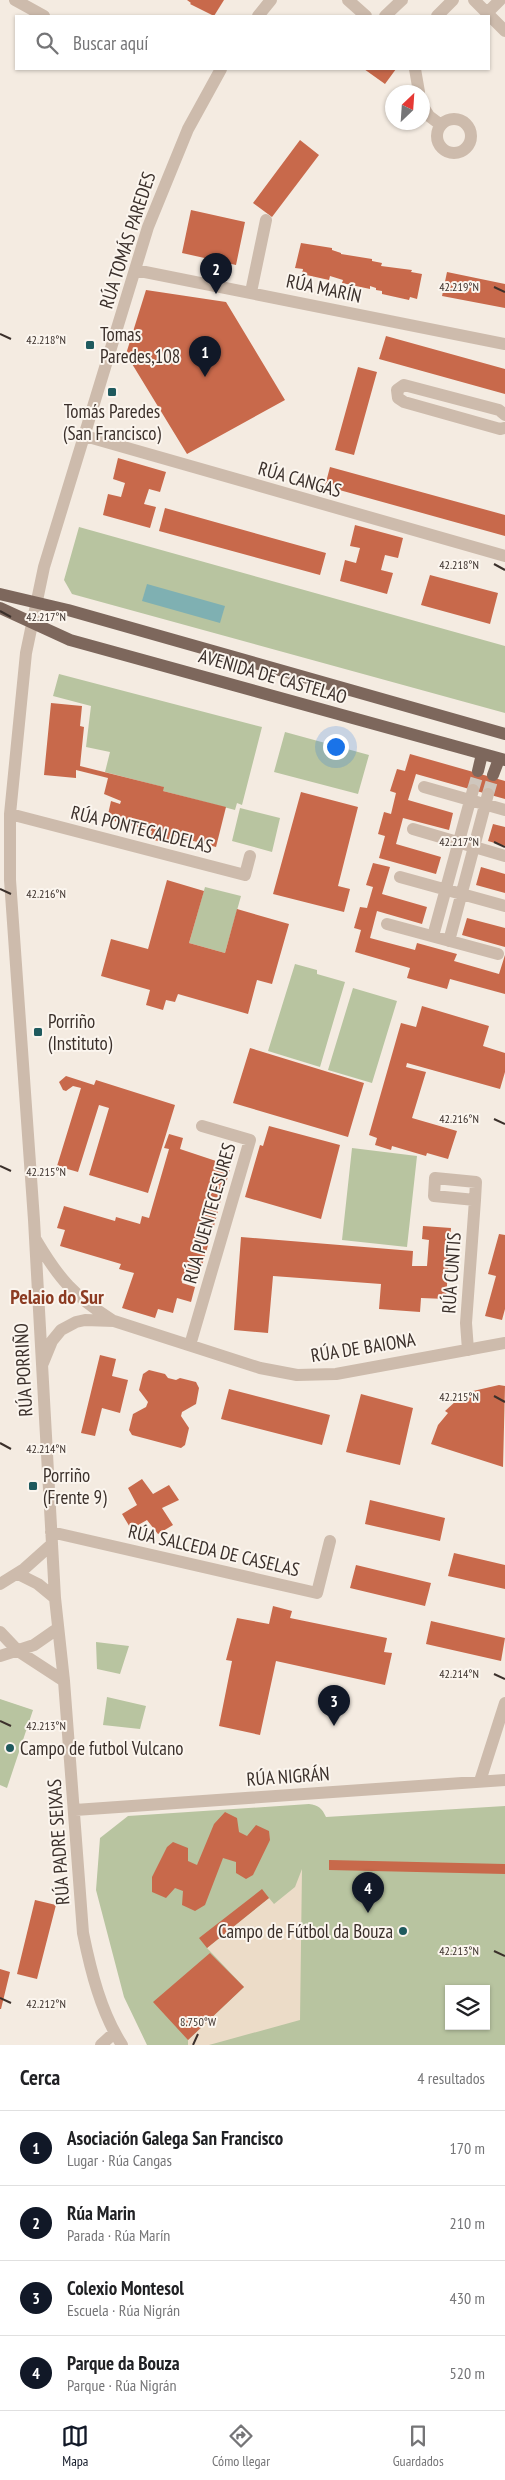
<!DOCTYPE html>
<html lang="es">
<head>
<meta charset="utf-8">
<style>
  body { margin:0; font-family:"PT Sans Narrow",sans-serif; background:#f2f2f2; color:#202124 }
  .controls { position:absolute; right:15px; bottom:15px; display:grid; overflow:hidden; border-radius:0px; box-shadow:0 1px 4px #0004 }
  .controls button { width:45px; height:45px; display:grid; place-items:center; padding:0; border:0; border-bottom:1px solid #e0e0e0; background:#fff; color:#202124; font:25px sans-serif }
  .compass { position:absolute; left:385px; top:85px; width:45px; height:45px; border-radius:50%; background:#fff; box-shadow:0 1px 4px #0004; rotate:25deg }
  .you { position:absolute; left:335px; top:746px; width:18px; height:18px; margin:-12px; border:4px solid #fff; border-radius:50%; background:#1a73e8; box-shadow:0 0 0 8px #1a73e833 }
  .badge { display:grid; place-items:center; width:32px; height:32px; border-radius:50%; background:#111827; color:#fff; font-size:16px; font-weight:700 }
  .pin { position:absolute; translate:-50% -41px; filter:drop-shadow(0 1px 2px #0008) }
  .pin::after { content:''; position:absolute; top:26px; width:18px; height:15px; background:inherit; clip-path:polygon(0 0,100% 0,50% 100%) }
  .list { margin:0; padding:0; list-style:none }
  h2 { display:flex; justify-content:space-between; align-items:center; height:65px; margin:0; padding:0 20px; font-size:21px }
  h2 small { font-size:16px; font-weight:400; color:#757577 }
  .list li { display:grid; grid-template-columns:32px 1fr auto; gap:15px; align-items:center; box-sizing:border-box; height:75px; padding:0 20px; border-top:1px solid #e0e0e0 }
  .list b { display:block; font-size:19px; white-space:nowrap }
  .list p { margin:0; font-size:16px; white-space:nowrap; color:#757577 }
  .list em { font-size:16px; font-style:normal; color:#757577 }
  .icon { flex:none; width:28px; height:28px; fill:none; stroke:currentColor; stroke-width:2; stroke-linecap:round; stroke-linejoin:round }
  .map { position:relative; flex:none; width:505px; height:2045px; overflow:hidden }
  .search { position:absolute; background:#fff; box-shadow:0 1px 4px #0004; left:15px; right:15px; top:15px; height:55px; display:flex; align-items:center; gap:12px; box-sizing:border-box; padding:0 18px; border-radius:0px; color:#757577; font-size:19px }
  .sheet { height:365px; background:#fff }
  nav { display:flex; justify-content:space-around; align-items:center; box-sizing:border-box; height:70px; border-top:1px solid #e0e0e0; background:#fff; font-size:14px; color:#757577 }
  nav a { display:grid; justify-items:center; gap:2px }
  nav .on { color:#111827 }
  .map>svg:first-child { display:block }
  .green { fill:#b8c4a0; fill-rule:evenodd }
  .plaza { fill:#ecdcc8 }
  .water { fill:#7fb0b2 }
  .building { fill:#c8694b }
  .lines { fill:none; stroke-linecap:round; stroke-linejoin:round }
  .minor-tunnel { stroke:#cfc6bd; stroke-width:12; stroke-dasharray:12 6; stroke-linecap:butt }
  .minor { stroke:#cdbbac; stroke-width:12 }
  .major { stroke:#7d675c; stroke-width:12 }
  .ticks { fill:none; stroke:#3b302b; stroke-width:2 }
  .poi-dot { fill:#1f5a5e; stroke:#fbf5ee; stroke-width:2 }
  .labels { text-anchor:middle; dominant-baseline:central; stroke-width:4; stroke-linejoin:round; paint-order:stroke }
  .street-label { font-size:19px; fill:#3b302b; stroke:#fbf5ee }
  .poi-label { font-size:19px; fill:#3b302b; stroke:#fbf5ee; text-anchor:start }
  .neighbourhood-label { font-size:20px; font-weight:bold; fill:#8c3b22; stroke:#fbf5ee }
  .ticks-label { font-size:12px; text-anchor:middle; fill:#3b302b; stroke:#fbf5ee; stroke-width:4; stroke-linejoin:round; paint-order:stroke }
</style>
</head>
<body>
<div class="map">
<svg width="505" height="2045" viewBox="0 0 505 2045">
  <rect width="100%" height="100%" fill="#f4ebe1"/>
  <path class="green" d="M79 527 505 646V713L72 594 64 580Z
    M59 674 262 727 242 805 237 803 235 810 163 791V787L105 772 110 752 86 747 91 706 53 696Z
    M285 732 369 755 358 794 274 772Z
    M240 808 280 818 272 852 232 841Z
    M205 887 241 896 225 953 189 943Z
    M295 964 317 970V974L345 982 320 1067 268 1051Z
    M353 988 397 1001 372 1083 328 1070Z
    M352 1148 417 1156 407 1247 342 1240Z
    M96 1642 129 1646 120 1674 97 1669Z
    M107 1697 146 1706 140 1729 103 1725Z
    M0 1699 33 1710 7 1788 0 1785Z
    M309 1804C318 1805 322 1808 326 1817L505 1806V2045H147L124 1997 96 1890 100 1838 128 1816ZM449 1989H486V2026H449Z"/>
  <path class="plaza" d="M302 1869 300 2020 209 2045H188V2040L244 1987 207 1948 269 1898 274 1904 295 1887Z"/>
  <path class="water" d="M147 584 225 606 220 623 142 601Z"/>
  <path class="building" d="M187 0H224L214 16 190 4 191 3Z
    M364 69H396L385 84Z
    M300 140 319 155 272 217 253 203Z
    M191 210 245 222 236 265 182 253Z
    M301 243 332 248V250L341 253V254L372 259V261L382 263 381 266 412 270 411 272 422 274 417 299 410 297 409 300 382 294V291L376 290V288L370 286V289L342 283 343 280 330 276 329 280 302 274 303 269 295 268Z
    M447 272 505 284V308L442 296Z
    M146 290 226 302 285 400 187 454 126 354Z
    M386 336 505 369V394L379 359Z
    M358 367 377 372 354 455 335 450Z
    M118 458 166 472 160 492 149 489 144 504 156 507 150 528 103 515 108 494 121 497 125 483 113 479Z
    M330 467 505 515V536L325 486Z
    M165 508 326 553 320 575 159 531Z
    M355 525 403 538 398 558 385 555 381 570 393 573 387 594 340 581 345 560 356 563 360 548 350 546Z
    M430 575 498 593 490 624 421 605Z
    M51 703 82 706 80 726 84 727 80 766 164 787 163 791 226 807 216 847 171 835 169 844 150 839 152 831 107 819 111 801 120 804 121 801 104 794 108 778 76 770V778L44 775Z
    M410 754 505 781V799L416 774 408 800 453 813 449 830 403 818 396 844 441 857 436 874 379 858 385 836 378 834 384 812 391 814 396 793 390 791 397 769 405 771Z
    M301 792 358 807 338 886 350 889 344 912 273 894Z
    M493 824 505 827V846L488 841Z
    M373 863 390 867 382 894 427 907 422 924 377 911 370 938 415 950 417 943 457 954 454 961 499 974 505 955V994L450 979 447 989 407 978 410 968 355 952 361 930 354 928 360 907 367 908 373 887 366 885Z
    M481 867 505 874V893L476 885Z
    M167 880 204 891 189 943 225 953 237 909 289 924 272 984 257 980 248 1014 178 994 175 1002 166 1000 163 1010 146 1005 150 990 101 976 111 939 148 949Z
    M467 918 505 928V947L462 935Z
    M422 1006 489 1026 483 1046 505 1053V1072L500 1089 407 1063 406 1067 426 1072 412 1118 457 1131 448 1159 427 1153 426 1156 392 1146 391 1150 375 1145 377 1138 369 1135 401 1023 416 1027Z
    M250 1048 364 1083 348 1137 233 1103Z
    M66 1076 94 1085 96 1080 175 1105 148 1193 89 1175 109 1108 99 1105 78 1172 57 1166 81 1088 73 1086 66 1091 63 1090 59 1082Z
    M269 1126 340 1145 321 1219 245 1197 260 1145 263 1146Z
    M169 1134 183 1138 180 1149 231 1166 220 1203 207 1199 204 1207 218 1211 214 1226 200 1222 195 1238 209 1242 198 1279 185 1275 182 1283 195 1287 191 1302 177 1298 173 1313 158 1309 155 1318 122 1308 134 1273 119 1269 121 1264 60 1246 65 1230 57 1228 64 1206 115 1221 116 1217 140 1224 142 1216 149 1218 169 1149 164 1148Z
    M423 1226 451 1228 446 1299 421 1298 420 1312 379 1309 381 1284 273 1276 268 1333 234 1330 241 1237 413 1251 412 1266H427L429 1240 422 1239Z
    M499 1234 505 1235V1309L502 1320 485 1316 496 1276 488 1274Z
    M100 1355 116 1359 112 1376 128 1380 120 1413 102 1408 95 1436 81 1433Z
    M149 1370 165 1374 168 1378 176 1380 180 1378 196 1382 199 1388 196 1404 182 1412 181 1416 189 1428 185 1445 181 1448 132 1435 129 1430 133 1414 146 1407 148 1402 139 1390 143 1374Z
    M499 1385 505 1386 503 1467 431 1444 438 1425 448 1413 445 1411 456 1401 473 1391Z
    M229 1389 330 1415 322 1445 221 1419Z
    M361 1394 413 1408 400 1465 346 1452Z
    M142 1479 153 1494 169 1485 179 1500 162 1508 173 1525 158 1534 147 1520 131 1529 122 1514 137 1505 128 1488Z
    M370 1500 445 1518 440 1541 365 1524Z
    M454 1553 505 1565V1589L448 1576Z
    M356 1565 431 1583 425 1606 350 1588Z
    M273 1606 292 1611 290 1618 387 1638 384 1652 392 1653 385 1685 276 1661 260 1735 219 1726 232 1661 226 1660 237 1618 269 1624Z
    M431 1621 505 1638 501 1661 426 1644Z
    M225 1812 237 1818 239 1832 247 1836 256 1825 269 1831 270 1840 253 1875 246 1879 236 1873V1862L223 1858 205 1905 195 1911 182 1905 183 1891 175 1888 166 1898 152 1892V1877L167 1847 173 1842 188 1848V1861L197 1865 214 1824Z
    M329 1860 505 1864V1874L329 1870Z
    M262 1889 269 1898 207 1948 199 1938Z
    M35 1900 56 1905 37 1979 17 1974Z
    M210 1953 244 1987 188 2040 153 2002Z
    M0 1969 10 1972 1 2009H0Z"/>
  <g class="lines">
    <path class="minor-tunnel" d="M473 790 478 773
      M488 794 493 777"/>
    <path class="minor" d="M15 0 44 16
      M348 0 366 16
      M474 0 505 31
      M487 13 500 0
      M258 16 271 0
      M385 16 402 0
      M437 16 453 0
      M415 69 419 92
      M422 105 429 116 441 125
      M437 136a17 17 0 1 1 34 0a17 17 0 1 1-34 0Z
      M135 270 505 344
      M251 292 266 220
      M505 415 499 410 404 385 397 390 398 398 404 402 500 429 505 428
      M85 436 505 556
      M424 787 505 810
      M10 814 245 875 250 856
      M413 829 505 856
      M400 877 505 906
      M387 924 498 954
      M433 936 473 790
      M449 941 488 794
      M36 1240C59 1279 74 1296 112 1320
      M190 1345 250 1140 202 1126
      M468 1350 466 1323 475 1200 476 1182 435 1178 434 1196 475 1200
      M43 1363 52 1341 61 1330 76 1322 85 1320 114 1321 260 1368 297 1375 336 1374 505 1343
      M51 1532 317 1593 330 1541
      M18 1574 38 1584 55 1598
      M0 1584 24 1569 52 1544
      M0 1632 18 1651 64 1681
      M0 1656 34 1645 57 1629
      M480 1781 505 1703
      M75 1810 505 1780
      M101 2045 114 2033
      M122 2045C101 2012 91 1972 83 1933L64 1681 55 1598 34 1220 10 880V814L26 653 44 567 148 227 188 129 221 69"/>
    <path class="major" d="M0 594 68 610 505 734
      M0 608 70 640 505 760
      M478 771 482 754
      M493 775 499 759"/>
  </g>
  <path class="ticks" d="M494 287 505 292M0 334 11 339M494 564 505 570M0 611 11 617M494 842 505 847M0 889 11 894M494 1119 505 1124M0 1166 11 1171M494 1396 505 1402M0 1443 11 1449M494 1674 505 1679M0 1721 11 1726M494 1951 505 1956M0 1998 11 2003M193 2045 198 2034"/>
  <g class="poi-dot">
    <rect x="85" y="340" width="10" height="10" rx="2.5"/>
    <rect x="107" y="387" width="10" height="10" rx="2.5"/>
    <rect x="33" y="1027" width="10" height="10" rx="2.5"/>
    <rect x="28" y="1481" width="10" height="10" rx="2.5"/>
    <circle cx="10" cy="1748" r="5"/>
    <circle cx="403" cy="1931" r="5"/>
  </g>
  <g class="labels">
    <g class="street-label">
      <text transform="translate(127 240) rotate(-72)">RÚA TOMÁS PAREDES</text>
      <text transform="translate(324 288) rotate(12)">RÚA MARÍN</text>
      <text transform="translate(300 479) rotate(16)">RÚA CANGAS</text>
      <text transform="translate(273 676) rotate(16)">AVENIDA DE CASTELAO</text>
      <text transform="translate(142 829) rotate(14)">RÚA PONTECALDELAS</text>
      <text transform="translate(209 1213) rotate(-74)">RÚA PUENTECESURES</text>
      <text transform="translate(451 1273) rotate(-86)">RÚA CUNTIS</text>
      <text transform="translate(363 1347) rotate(-9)">RÚA DE BAIONA</text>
      <text transform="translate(23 1370) rotate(-93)">RÚA PORRIÑO</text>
      <text transform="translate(214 1550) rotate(13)">RÚA SALCEDA DE CASELAS</text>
      <text transform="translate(288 1776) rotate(-4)">RÚA NIGRÁN</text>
      <text transform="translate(58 1842) rotate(-94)">RÚA PADRE SEIXAS</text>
    </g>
    <g class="poi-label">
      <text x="100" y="334">Tomas<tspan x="100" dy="22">Paredes,108</tspan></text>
      <text x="112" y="411" text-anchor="middle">Tomás Paredes<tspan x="112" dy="22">(San Francisco)</tspan></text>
      <text x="48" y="1021">Porriño<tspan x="48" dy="22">(Instituto)</tspan></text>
      <text x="43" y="1475">Porriño<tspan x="43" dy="22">(Frente 9)</tspan></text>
      <text x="20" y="1748">Campo de futbol Vulcano</text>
      <text x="393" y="1931" text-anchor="end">Campo de Fútbol da Bouza</text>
    </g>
    <g class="neighbourhood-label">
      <text x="57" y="1297">Pelaio do Sur</text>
    </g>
  </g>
  <g class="ticks-label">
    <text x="459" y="291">42.219°N</text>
    <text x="46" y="344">42.218°N</text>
    <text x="459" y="569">42.218°N</text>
    <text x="46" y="621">42.217°N</text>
    <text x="459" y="846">42.217°N</text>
    <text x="46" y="898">42.216°N</text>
    <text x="459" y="1123">42.216°N</text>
    <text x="46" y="1176">42.215°N</text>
    <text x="459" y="1401">42.215°N</text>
    <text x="46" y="1453">42.214°N</text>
    <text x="459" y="1678">42.214°N</text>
    <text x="46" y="1730">42.213°N</text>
    <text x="459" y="1955">42.213°N</text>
    <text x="46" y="2008">42.212°N</text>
    <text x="198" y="2026">8.750°W</text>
  </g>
</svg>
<div class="controls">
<button><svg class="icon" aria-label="layers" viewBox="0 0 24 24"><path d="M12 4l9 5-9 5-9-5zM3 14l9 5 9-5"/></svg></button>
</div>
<svg class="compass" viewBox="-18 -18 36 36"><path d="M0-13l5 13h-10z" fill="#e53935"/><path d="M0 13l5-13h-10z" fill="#757577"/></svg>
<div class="you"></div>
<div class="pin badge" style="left:205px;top:377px">1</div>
<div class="pin badge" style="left:216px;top:294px">2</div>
<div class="pin badge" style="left:334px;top:1726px">3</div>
<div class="pin badge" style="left:368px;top:1913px">4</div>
<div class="search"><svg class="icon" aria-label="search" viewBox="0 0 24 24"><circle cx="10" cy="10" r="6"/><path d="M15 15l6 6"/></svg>Buscar aquí</div>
</div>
<section class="sheet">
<h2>Cerca<small>4 resultados</small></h2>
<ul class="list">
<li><span class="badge">1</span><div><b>Asociación Galega San Francisco</b><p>Lugar · Rúa Cangas</p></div><em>170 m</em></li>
<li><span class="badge">2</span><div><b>Rúa Marin</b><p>Parada · Rúa Marín</p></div><em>210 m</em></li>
<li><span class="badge">3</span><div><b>Colexio Montesol</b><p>Escuela · Rúa Nigrán</p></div><em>430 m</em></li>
<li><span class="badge">4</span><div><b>Parque da Bouza</b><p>Parque · Rúa Nigrán</p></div><em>520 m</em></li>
</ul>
</section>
<nav>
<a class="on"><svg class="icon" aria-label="map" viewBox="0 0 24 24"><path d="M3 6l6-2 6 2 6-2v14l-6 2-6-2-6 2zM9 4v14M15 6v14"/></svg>Mapa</a>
<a><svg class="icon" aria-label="directions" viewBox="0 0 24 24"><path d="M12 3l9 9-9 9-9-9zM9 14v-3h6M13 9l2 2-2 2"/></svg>Cómo llegar</a>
<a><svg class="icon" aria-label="saved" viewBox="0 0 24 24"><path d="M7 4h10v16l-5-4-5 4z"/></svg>Guardados</a>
</nav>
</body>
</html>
